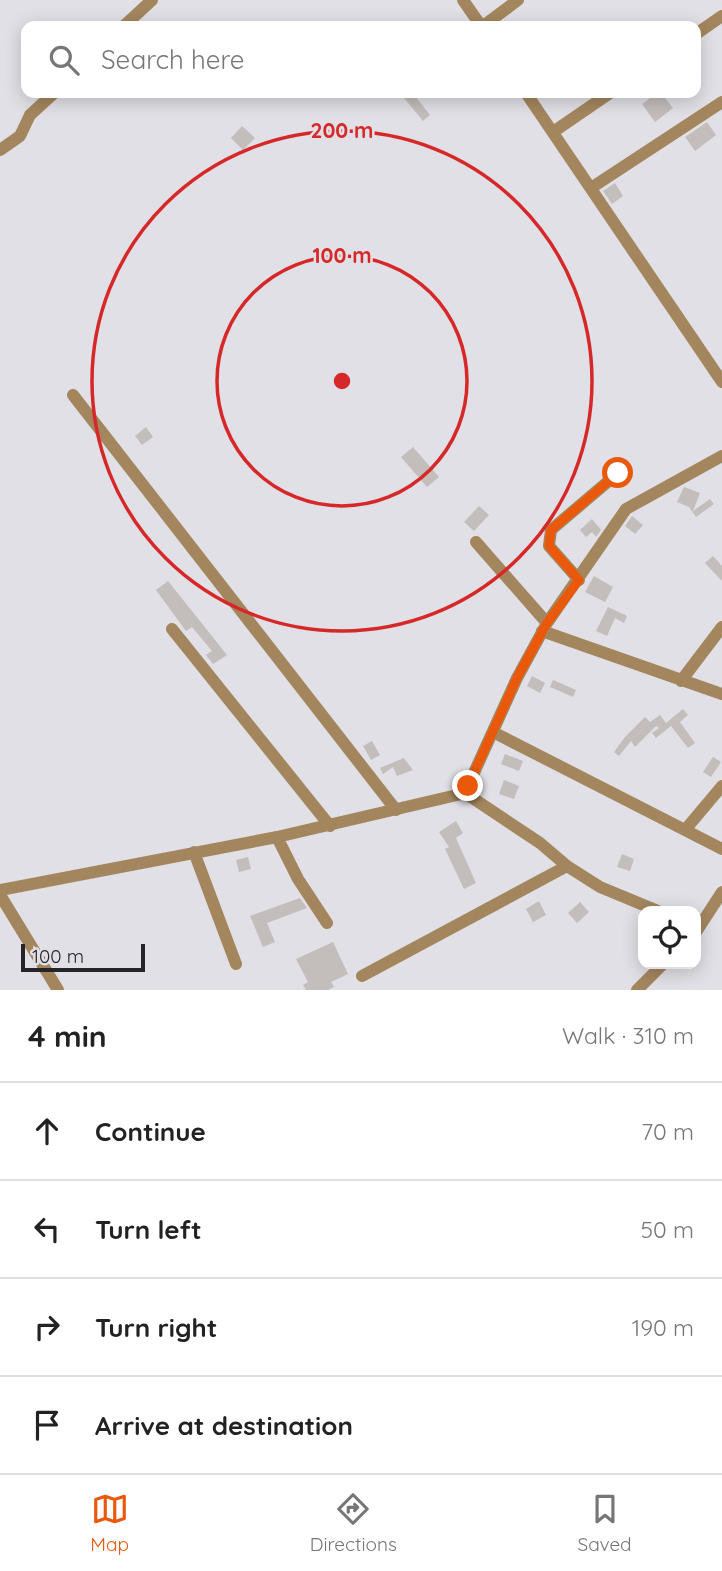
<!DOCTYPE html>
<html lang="en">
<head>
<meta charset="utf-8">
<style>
  body { margin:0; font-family:Quicksand,sans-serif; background:#f6f6f6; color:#222 }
  .controls { position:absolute; right:21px; bottom:21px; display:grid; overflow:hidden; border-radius:14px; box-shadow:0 4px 18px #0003 }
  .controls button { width:63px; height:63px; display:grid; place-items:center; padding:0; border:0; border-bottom:2px solid #e0e0e0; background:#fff; color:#222; font:35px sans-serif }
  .scale { position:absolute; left:21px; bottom:18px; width:124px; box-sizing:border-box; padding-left:7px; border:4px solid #252426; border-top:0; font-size:19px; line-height:24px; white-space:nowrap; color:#252426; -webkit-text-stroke:5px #e1e0e6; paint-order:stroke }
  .stop { position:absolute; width:21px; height:21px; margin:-16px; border:5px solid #ea580c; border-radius:50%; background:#fff }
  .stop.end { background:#ea580c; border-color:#fff; box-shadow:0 2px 7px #0008 }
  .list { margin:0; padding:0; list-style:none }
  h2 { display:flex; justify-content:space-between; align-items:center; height:91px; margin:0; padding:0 28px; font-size:30px }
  h2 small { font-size:23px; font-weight:400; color:#767676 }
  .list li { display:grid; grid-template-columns:46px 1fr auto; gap:21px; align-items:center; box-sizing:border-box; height:98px; padding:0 28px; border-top:2px solid #e0e0e0 }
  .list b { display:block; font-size:26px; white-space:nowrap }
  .list em { font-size:23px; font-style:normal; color:#767676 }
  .icon { flex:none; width:38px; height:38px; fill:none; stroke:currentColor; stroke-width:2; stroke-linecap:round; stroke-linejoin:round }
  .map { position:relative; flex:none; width:722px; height:990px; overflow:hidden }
  .search { position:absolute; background:#fff; box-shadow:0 4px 18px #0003; left:21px; right:21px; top:21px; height:77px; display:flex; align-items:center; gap:18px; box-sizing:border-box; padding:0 24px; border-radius:14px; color:#767676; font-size:26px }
  .sheet { height:483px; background:#fff }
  nav { display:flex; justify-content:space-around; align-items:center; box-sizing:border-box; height:98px; border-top:2px solid #e0e0e0; background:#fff; font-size:19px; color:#767676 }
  nav a { display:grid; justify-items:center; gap:4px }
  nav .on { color:#ea580c }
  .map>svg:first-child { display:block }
  .building { fill:#c3bdbb }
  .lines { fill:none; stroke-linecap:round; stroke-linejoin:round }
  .minor { stroke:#a4865e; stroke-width:12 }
  .route { stroke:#ea580c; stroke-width:9 }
  .ring { fill:none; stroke:#d62828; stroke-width:3.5 }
  .centre { fill:#d62828; stroke:#e1e0e6; stroke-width:3.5 }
  .ring-label { font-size:21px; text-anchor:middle; font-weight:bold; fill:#d62828; stroke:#e1e0e6; stroke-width:5; stroke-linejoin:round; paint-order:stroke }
</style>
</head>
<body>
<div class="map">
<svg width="722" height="990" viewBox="0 0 722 990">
  <rect width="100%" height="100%" fill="#e1e0e6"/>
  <path class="building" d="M400 93H413L430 115 423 121Z
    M657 93H661L673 108 655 122 642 104Z
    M707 122 716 135 695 151 685 137Z
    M242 126 255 138 243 150 231 138Z
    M615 183 623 196 612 204 603 191Z
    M146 427 153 437 142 445 135 436Z
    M413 447 439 477 427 487 401 457Z
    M684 487 700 493 693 511 710 499 714 504 696 517 689 507 677 502Z
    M479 506 489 515 474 531 464 522Z
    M632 516 643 525 635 534 625 526Z
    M592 519 601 530 596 537 592 532 586 537 580 530Z
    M713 556 722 566V581L705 563Z
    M594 576 613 587 605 602 585 592Z
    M168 581 227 655 213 664 206 655 212 651 192 627 186 631 156 590Z
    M608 607 627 616 624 623 615 618 607 636 596 631Z
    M532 676 545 683 540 693 527 686Z
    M553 680 576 690 573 697 550 687Z
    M683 709 688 715 680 722 695 743 688 748 671 726 656 738 652 733 659 728 656 726 635 747 631 741 619 756 614 752 625 737 645 717 650 722 660 715 666 723Z
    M372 741 380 755 371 760 363 746Z
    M505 754 523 761 519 771 501 764Z
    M713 757 721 762 711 777 703 772Z
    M404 758 413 770 397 776 393 767 383 774 380 768Z
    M504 780 519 786 514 799 499 794Z
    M456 821 463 833 456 838 476 883 464 889 445 849 449 847 439 832Z
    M622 854 634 859 630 871 617 867Z
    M248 857 251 869 239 872 236 860Z
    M300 898 307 908 267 923 275 942 263 947 250 916Z
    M539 901 546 915 533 922 526 909Z
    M580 902 589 912 577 923 568 913Z
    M333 942 348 974 331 982 334 987 328 990H306L303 985 308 982 296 959Z"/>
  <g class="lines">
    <path class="minor" d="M463 0 481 26
      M124 26 152 0
      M483 26 518 0
      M696 34 722 16
      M526 93 722 382
      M553 132 610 93
      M0 150 20 136 30 115 54 93
      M591 188 722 102
      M73 395 396 810
      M476 542 547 623
      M579 580 549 546 551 530 618 473
      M172 629 330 826
      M542 631 722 694
      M681 681 722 627
      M493 732 722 849
      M462 791 540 843 567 866 600 887 658 911
      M685 830 722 786
      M277 837 298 879 327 923
      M194 852 236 964
      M0 890 277 837 457 795 468 786 517 678 547 623 626 509 722 456
      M0 895 58 990
      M696 932 722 892
      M362 976 567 866
      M637 990 663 964"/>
  </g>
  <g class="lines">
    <path class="route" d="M468 786 517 678 547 623 579 580 549 546 551 530 618 473"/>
  </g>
  <g class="ring">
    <circle cx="342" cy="381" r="125"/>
    <circle cx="342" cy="381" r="250"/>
  </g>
  <circle cx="342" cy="381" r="10" class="centre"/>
  <g class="ring-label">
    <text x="342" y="138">200 m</text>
    <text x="342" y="263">100 m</text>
  </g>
</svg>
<div class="controls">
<button><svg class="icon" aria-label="locate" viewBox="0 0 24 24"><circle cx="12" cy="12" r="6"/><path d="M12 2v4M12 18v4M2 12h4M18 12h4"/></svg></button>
</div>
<div class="scale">100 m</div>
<div class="stop" style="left:618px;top:473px"></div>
<div class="stop end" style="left:468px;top:786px"></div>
<div class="search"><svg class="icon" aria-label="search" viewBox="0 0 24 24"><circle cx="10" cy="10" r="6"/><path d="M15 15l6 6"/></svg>Search here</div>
</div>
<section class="sheet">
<h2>4 min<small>Walk · 310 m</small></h2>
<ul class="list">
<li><svg class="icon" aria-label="ahead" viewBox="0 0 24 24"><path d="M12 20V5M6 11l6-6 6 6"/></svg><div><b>Continue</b></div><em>70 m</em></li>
<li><svg class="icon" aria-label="left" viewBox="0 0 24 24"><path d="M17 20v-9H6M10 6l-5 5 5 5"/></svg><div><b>Turn left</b></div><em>50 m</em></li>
<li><svg class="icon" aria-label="right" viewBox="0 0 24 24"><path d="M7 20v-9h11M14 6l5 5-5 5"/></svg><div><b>Turn right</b></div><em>190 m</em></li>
<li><svg class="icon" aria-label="arrive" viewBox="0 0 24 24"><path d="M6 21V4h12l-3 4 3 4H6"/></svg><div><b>Arrive at destination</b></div></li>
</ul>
</section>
<nav>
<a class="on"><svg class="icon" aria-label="map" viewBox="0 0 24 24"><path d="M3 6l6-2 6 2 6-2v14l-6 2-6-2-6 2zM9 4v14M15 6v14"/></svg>Map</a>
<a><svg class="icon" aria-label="directions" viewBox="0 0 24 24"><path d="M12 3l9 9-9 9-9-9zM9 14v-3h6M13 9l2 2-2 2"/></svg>Directions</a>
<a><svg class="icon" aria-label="saved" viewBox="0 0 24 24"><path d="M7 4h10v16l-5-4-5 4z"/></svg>Saved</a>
</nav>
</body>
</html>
